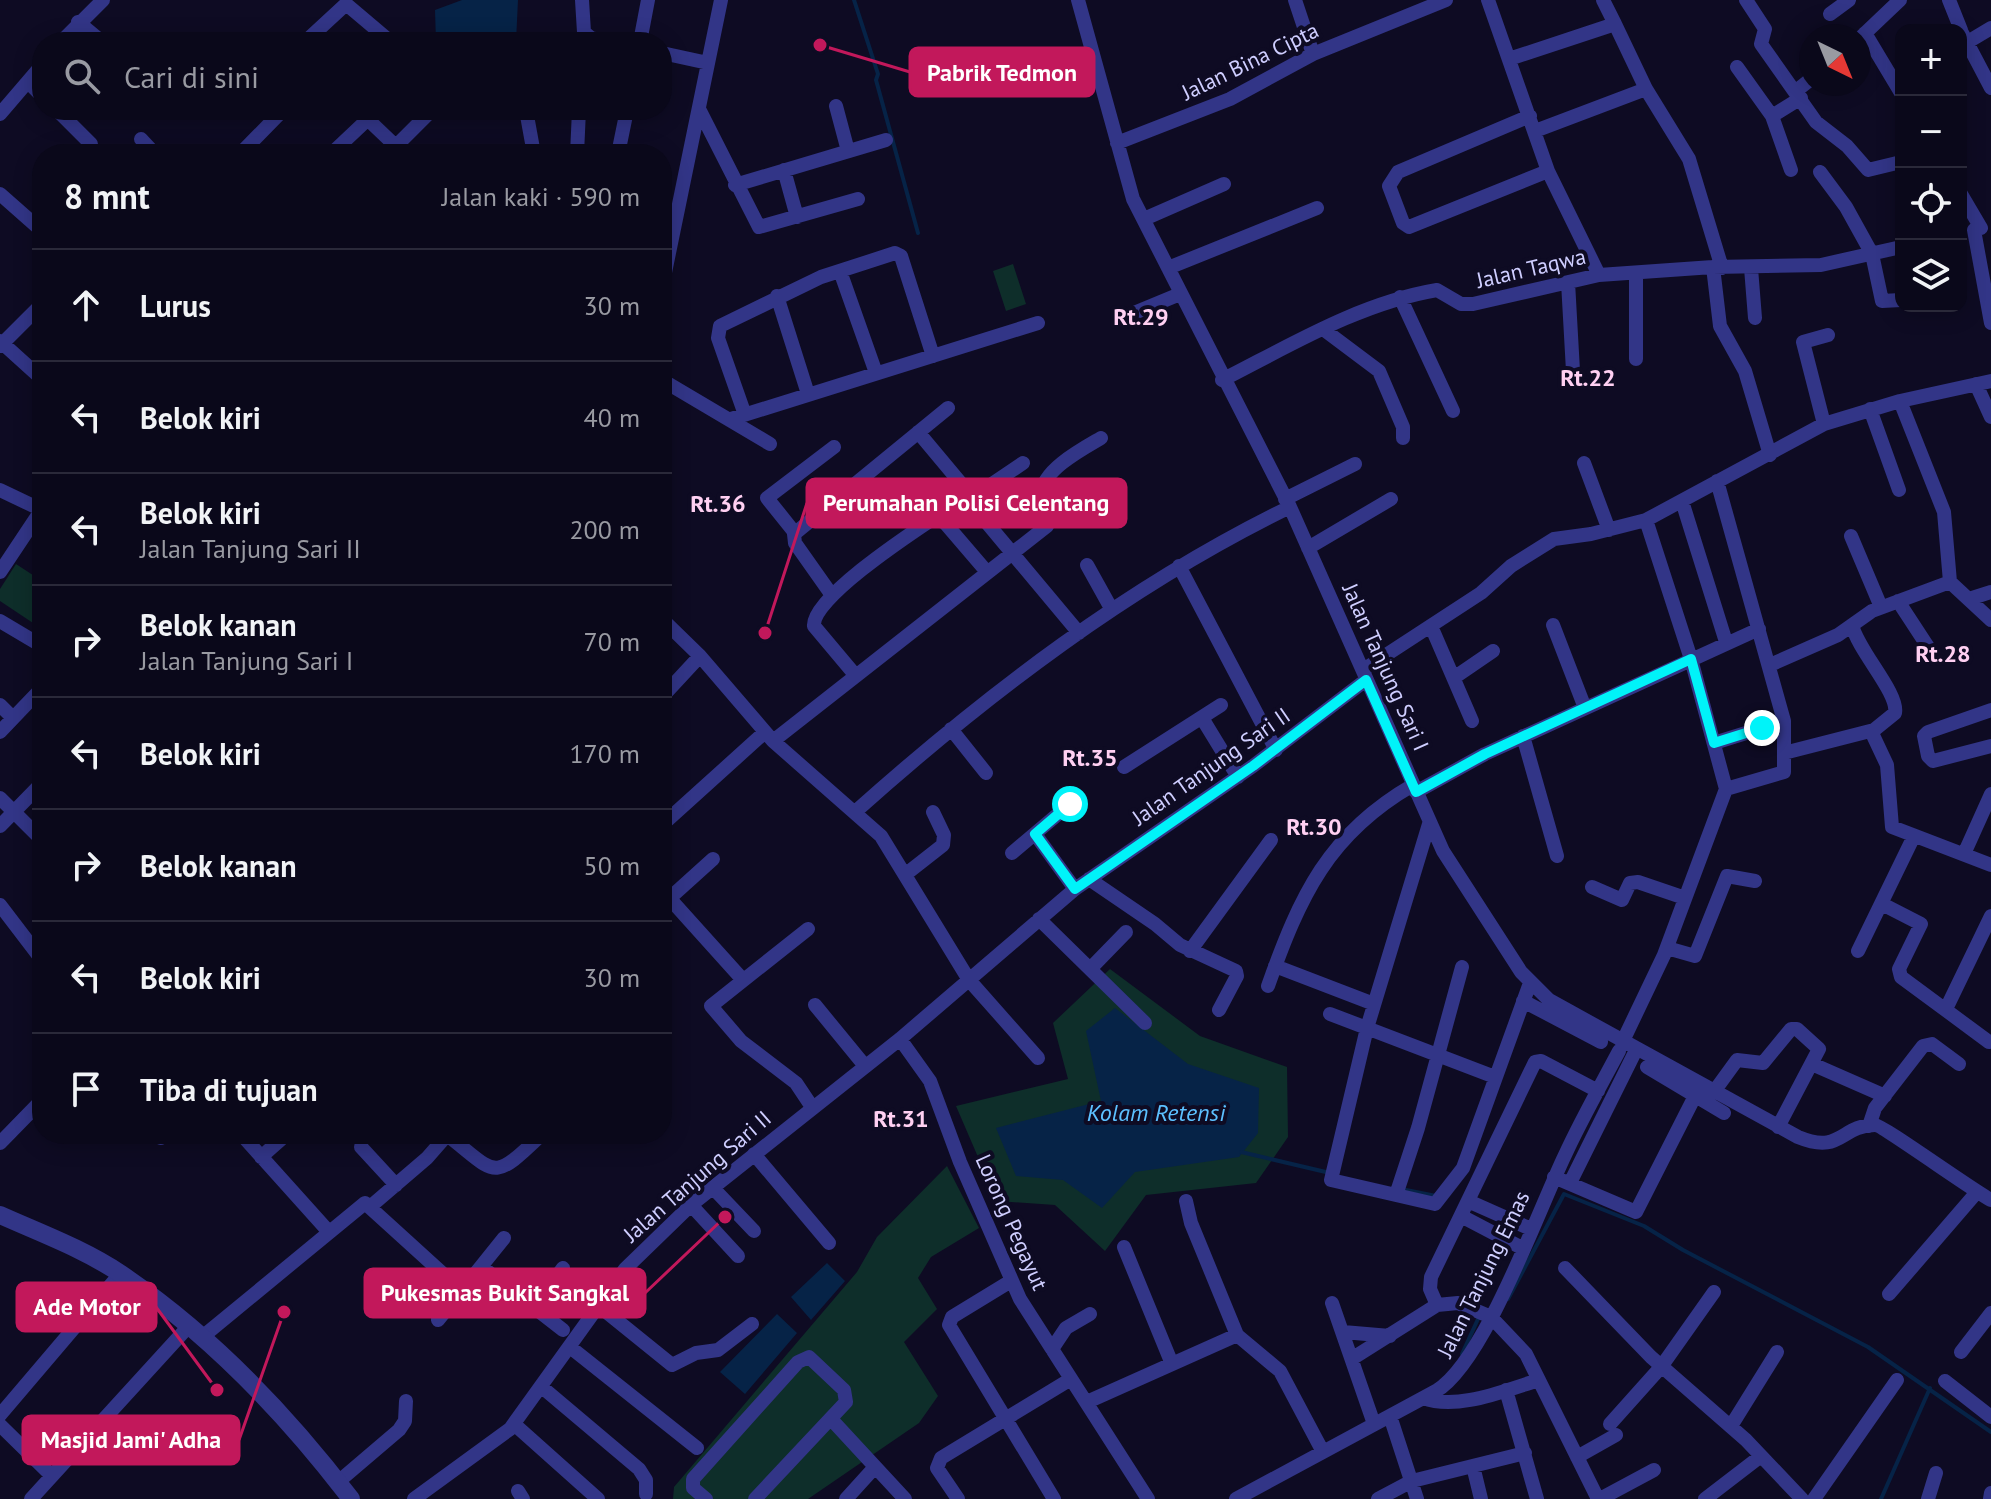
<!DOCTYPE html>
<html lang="id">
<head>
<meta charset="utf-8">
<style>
  body { margin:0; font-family:"PT Sans",sans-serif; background:#131123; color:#f1f3f6 }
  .controls { position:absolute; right:24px; top:24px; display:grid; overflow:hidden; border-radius:16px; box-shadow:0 4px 20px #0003 }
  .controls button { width:72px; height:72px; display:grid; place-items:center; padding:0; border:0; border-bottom:2px solid #2a2939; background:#0a081a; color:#f1f3f6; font:40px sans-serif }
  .compass { position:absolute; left:1799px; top:24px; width:72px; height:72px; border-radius:50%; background:#0a081a; box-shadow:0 4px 20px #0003; rotate:137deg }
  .stop { position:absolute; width:24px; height:24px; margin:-18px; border:6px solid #00f3f9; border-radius:50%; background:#fff }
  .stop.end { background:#00f3f9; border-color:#fff; box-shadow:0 2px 8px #0008 }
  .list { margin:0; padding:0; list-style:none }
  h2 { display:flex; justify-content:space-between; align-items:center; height:104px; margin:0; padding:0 32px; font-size:34px }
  h2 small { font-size:26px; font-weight:400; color:#999aa2 }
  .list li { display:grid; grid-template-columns:52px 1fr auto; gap:24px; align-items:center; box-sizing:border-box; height:112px; padding:0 32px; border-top:2px solid #2a2939 }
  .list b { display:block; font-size:30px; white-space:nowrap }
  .list p { margin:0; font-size:26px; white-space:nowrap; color:#999aa2 }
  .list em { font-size:26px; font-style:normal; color:#999aa2 }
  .icon { flex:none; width:44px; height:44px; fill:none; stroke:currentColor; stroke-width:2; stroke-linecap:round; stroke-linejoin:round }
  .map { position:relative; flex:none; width:1991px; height:1499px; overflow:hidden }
  .search { position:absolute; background:#0a081a; box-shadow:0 4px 20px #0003; left:32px; top:32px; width:640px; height:88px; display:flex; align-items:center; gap:20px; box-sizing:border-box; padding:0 28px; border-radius:32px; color:#999aa2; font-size:30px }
  .panel { position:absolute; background:#0a081a; box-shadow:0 4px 20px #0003; left:32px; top:144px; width:640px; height:1000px; border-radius:32px }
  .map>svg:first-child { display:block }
  .green { fill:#0e2e2a }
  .water { fill:#062347 }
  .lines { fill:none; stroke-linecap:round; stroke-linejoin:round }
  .stream { stroke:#062347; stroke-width:4 }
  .minor { stroke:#323587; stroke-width:14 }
  .tertiary { stroke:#323587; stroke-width:18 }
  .route { stroke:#00f3f9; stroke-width:10 }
  .labels { text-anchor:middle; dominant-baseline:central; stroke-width:8; stroke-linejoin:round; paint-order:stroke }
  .street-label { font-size:22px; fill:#cfceff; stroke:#0e0b23 }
  .neighbourhood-label { font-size:24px; font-weight:bold; fill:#ffd0f2; stroke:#0e0b23 }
  .water-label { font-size:24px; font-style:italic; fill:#5cc0ff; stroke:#0e0b23 }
  .leader { fill:none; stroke:#c2185b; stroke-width:3 }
  .callout-dot { fill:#c2185b; stroke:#0e0b23; stroke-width:3 }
  .callout { fill:#c2185b; stroke:#c2185b; stroke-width:3 }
  .callout-label { font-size:24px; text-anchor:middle; font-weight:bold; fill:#fff }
</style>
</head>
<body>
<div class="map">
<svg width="1991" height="1499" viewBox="0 0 1991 1499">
  <rect width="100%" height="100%" fill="#0e0b23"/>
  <path class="green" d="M1013 264 1026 304 1006 311 993 271Z
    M16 564 42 581V629L0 601V589Z
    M1110 969 1200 1036 1287 1067 1288 1137 1256 1183 1146 1195 1105 1251 1055 1205 997 1201 956 1106 1068 1079 1053 1023Z
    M947 1166 979 1228 931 1257 918 1278 937 1309 904 1342 938 1396 919 1423 808 1499H673L674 1487 857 1272 877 1237Z"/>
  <path class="water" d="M462 0H518L516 42H436L435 10Z
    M1115 1008 1188 1064 1259 1088 1258 1133 1239 1157 1135 1172 1102 1208 1063 1180 1016 1176 996 1128 1101 1101 1086 1031Z
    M827 1263 845 1281 811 1320 791 1297Z
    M777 1314 797 1333 745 1394 720 1372Z"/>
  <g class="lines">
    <path class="stream" d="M854 0 878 74 876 80 918 233
      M1241 1152 1330 1173
      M1401 1189 1436 1196
      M1508 1299 1564 1194 1644 1226 1683 1250 1868 1347 1991 1432
      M1462 1354 1478 1319
      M1881 1499 1930 1388"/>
    <path class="minor" d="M582 0 584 32 591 38 610 42
      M1078 0 1133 199 1290 507 1443 851 1521 972 1549 1000 1798 1137C1842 1155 1840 1125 1875 1125 1882 1125 1972 1190 1991 1200
      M1295 0 1313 54
      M1488 0 1548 171 1599 275
      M1603 0 1615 24
      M1746 0 1765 29 1761 44 1816 122 1847 146 1868 170 1901 162
      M1949 0 1961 30
      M1830 14 1849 0
      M78 22 102 42
      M1961 31 1991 88
      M1865 33 1901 93
      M1860 38 1900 0
      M61 42 103 0
      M305 42 346 4 391 42
      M640 42 648 0
      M1966 43 1991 28
      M662 53 708 63
      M1509 59 1615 24 1646 89 1689 159 1722 268
      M1737 67 1772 116 1791 170
      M28 82 42 96
      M1796 91 1811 79
      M836 106 848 151
      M699 109 759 227 858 199
      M57 110 91 144
      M358 110 404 154
      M526 110 534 154
      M0 114 42 65
      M1530 116 1398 172 1389 186 1403 223 1409 227 1548 171
      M1772 116 1801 98
      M1535 131 1646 89
      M141 139 155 154
      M1117 143 1230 99 1313 54 1446 0
      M396 146 432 110
      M240 154 283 110
      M331 154 368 119
      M577 154 579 110
      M618 154 627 110
      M784 170 797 217
      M1820 172 1846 207 1872 254 1882 301 1901 300
      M735 185 886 140
      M0 194 42 231
      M1961 194 1981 228
      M1144 219 1224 184
      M1974 230 1991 323
      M1713 267 1720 326 1745 371 1770 455
      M1168 268 1317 208
      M1751 268 1755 318
      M840 271 876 373
      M1636 274V359
      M1568 282 1573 371
      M662 287 721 0
      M777 296 808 394
      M1400 297 1453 411
      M1122 318 1180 294
      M1323 329 1379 371 1403 427V438
      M0 341 42 379
      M0 346 42 304
      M662 380 770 444
      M1222 380C1291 345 1360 303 1437 290L1461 304H1473L1599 275 1713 267 1821 265 1901 247
      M1976 384 1991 417
      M1900 401 1944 512 1950 582 1991 620
      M1870 409 1899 490
      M744 412 718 338 720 326 821 277 895 253 901 256 933 356
      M731 419 1038 323
      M1824 424 1803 342 1828 335
      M918 432 974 499
      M1023 463 986 488 972 505 1079 633
      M1584 463 1609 530
      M1717 481 1784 721V772L1726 789
      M0 490 42 510
      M1285 499 1355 464
      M1682 501 1726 642
      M795 533 767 498 834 447
      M1851 536 1881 607
      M1308 548 1391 499
      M1087 565 1112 610
      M1179 566 1276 750
      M0 572 42 509
      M831 594 795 543 794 534 948 408
      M1969 599 1991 592
      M1898 601 1932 653
      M662 619 700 656 773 741 881 836 969 980 1038 1058
      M0 621 42 646
      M1553 625 1585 708
      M1431 626 1472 721
      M1770 665 1838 635 1872 611 1950 582
      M1363 670 1481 593 1511 566 1554 539 1591 534 1646 520 1824 424 1900 401 1991 381
      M856 676 814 626C811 599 910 534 934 518L945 523 987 572
      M1455 677 1493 651
      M662 697 700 656
      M0 705 13 718
      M1991 710 1928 732 1924 736 1928 756 1933 761 1991 746
      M1202 718 1238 777
      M951 729 986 773
      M1871 731 1887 765 1892 827 1991 865
      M0 732 42 688
      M1523 736 1557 856
      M773 741 1047 526 1051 517C1048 509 1043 502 1042 493 1042 470 1084 448 1101 438
      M1714 743 1762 728
      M1784 753 1874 730 1895 713C1899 693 1858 651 1852 625
      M1124 767 1221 705
      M1416 792 1485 754 1759 629
      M0 798 42 840
      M855 812C987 694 1130 585 1290 507
      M1429 824 1367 1028 1331 1180 1396 1195 1418 1128 1462 967
      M662 825 765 732
      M0 826 42 783
      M1035 834 1075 889
      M1012 853 1070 804
      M1964 854 1991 794
      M906 874 943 845 944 835 933 812
      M1089 879 1155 924 1180 945 1236 971 1237 976 1219 1010
      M1592 887 1622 900 1630 883 1638 882 1685 898
      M662 890 743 980
      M1882 904 1921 924 1899 969 1901 977 1989 1042
      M0 905 42 960
      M662 905 713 859
      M1039 919 1145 1023
      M808 929 711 1006 741 1041 796 1083 812 1107
      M1667 948 1695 956 1727 876 1755 881
      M1190 951 1271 840
      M1858 951 1914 836
      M1275 966 1374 1004
      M1090 969 1126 932
      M1268 986C1300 896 1328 834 1413 785
      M1523 1001 1601 1042
      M815 1005 865 1066
      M1946 1009 1991 916
      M1330 1014 1495 1077
      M900 1039 930 1081 960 1162 1020 1299 1148 1499
      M1622 1043 1664 955 1726 789 1691 659 1646 520
      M1812 1064 1885 1096
      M1647 1067 1724 1113
      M1713 1093 1737 1060 1763 1063 1791 1029H1797L1819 1049 1778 1127
      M1869 1126 1875 1108 1923 1046 1932 1044 1959 1064
      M241 1134 329 1232
      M447 1135C496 1173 491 1183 538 1138
      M161 1138 168 1134
      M0 1143 42 1100
      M361 1147 396 1185
      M754 1154 829 1243
      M261 1157 287 1134
      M1554 1177 1636 1212 1695 1096
      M1570 1183 1636 1050
      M713 1188 754 1231
      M1396 1195 1435 1204 1463 1168 1530 983
      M1186 1201 1191 1223 1237 1335 1280 1371 1323 1452
      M1468 1201 1531 1229
      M691 1205 738 1256
      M371 1206 427 1158 448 1134
      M1461 1216 1522 1248
      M1124 1247 1172 1364
      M482 1267 563 1330
      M1565 1268 1651 1357 1746 1440 1802 1499
      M1011 1281 952 1317 949 1325 1054 1499
      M1889 1294 1977 1192
      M1332 1303 1374 1424
      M1437 1305 1430 1289 1431 1277 1535 1062 1541 1061 1598 1091
      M599 1306 672 1365 696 1353 718 1350 752 1324
      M534 1307 563 1268
      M438 1320 504 1238
      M1343 1332 1390 1336
      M201 1338 365 1203 463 1292
      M570 1347 697 1448
      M1052 1349 1066 1328 1090 1314
      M1961 1352 1991 1313
      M1353 1358 1437 1305 1458 1303 1491 1317 1526 1354 1598 1499
      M1945 1381 1991 1417
      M543 1388 639 1469 646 1480V1494
      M1506 1390 1537 1499
      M1423 1398C1458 1411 1505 1390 1539 1380
      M1087 1402 1237 1335
      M0 1415 120 1274
      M1390 1416 1417 1499
      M831 1419 905 1499
      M514 1424 598 1499
      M1610 1424 1661 1367 1714 1292
      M0 1425 52 1476
      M1731 1426 1777 1352
      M1577 1457 1616 1435
      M1473 1466 1481 1499
      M338 1482 399 1430 405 1421 406 1401
      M518 1491 523 1499
      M31 1499 188 1327
      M414 1499 510 1429 625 1269 691 1205 900 1039 1075 889 1253 766 1366 680
      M706 1499 693 1488V1479L798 1362 809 1357 844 1390 846 1402 755 1499
      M846 1499 875 1467
      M958 1499 937 1468 941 1458 1071 1379
      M1236 1499 1436 1391C1484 1363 1538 1211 1565 1155 1581 1120 1601 1085 1619 1051
      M1378 1499 1412 1481 1525 1453
      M1600 1499 1654 1470
      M1705 1499 1761 1456
      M1814 1499 1897 1380
      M1928 1499 1936 1473
      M1990 1499 1991 1493"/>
    <path class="tertiary" d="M0 1215C40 1233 84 1249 121 1274 208 1333 287 1415 351 1499"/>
  </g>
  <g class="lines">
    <path class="route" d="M1070 804 1035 834 1075 889 1253 766 1366 680 1416 792 1485 754 1691 659 1714 743 1762 728"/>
  </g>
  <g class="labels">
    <g class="street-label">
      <text transform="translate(1250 61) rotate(-26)">Jalan Bina Cipta</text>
      <text transform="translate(1531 268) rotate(-13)">Jalan Taqwa</text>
      <text transform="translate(1386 667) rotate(66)">Jalan Tanjung Sari I</text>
      <text transform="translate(1211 766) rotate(-35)">Jalan Tanjung Sari II</text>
      <text transform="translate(697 1176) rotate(-41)">Jalan Tanjung Sari II</text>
      <text transform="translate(1012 1222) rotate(66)">Lorong Pegayut</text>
      <text transform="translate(1483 1274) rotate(-64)">Jalan Tanjung Emas</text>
    </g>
    <g class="neighbourhood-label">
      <text x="1141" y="316">Rt.29</text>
      <text x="1588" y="377">Rt.22</text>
      <text x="718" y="503">Rt.36</text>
      <text x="1943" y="653">Rt.28</text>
      <text x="1090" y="757">Rt.35</text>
      <text x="1314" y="826">Rt.30</text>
      <text x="901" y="1118">Rt.31</text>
    </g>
    <g class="water-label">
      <text x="1156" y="1112">Kolam Retensi</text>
    </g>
  </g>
  <path class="leader" d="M820 45L910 72M765 633L807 503M725 1217L645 1293M217 1390L156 1307M284 1312L239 1440"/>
  <g class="callout-dot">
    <circle cx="820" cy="45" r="8"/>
    <circle cx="765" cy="633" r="8"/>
    <circle cx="725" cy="1217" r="8"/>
    <circle cx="217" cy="1390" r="8"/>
    <circle cx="284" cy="1312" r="8"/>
  </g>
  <g class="callout">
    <rect x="910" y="48" width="184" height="48" rx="8"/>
    <rect x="807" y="479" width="319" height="48" rx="8"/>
    <rect x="365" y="1269" width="280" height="48" rx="8"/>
    <rect x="17" y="1283" width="139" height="48" rx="8"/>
    <rect x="23" y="1416" width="216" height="48" rx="8"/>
  </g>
  <g class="callout-label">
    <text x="1002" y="81">Pabrik Tedmon</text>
    <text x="966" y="511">Perumahan Polisi Celentang</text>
    <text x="505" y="1301">Pukesmas Bukit Sangkal</text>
    <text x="87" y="1315">Ade Motor</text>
    <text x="131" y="1448">Masjid Jami' Adha</text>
  </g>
</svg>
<div class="controls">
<button>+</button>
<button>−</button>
<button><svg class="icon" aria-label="locate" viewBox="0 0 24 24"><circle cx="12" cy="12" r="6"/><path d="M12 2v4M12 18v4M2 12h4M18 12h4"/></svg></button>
<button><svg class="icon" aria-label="layers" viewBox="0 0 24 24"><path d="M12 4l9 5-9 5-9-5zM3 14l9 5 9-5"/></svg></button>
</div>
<svg class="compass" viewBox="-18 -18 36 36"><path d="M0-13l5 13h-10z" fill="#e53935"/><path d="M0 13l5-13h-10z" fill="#999aa2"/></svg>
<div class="stop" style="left:1070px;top:804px"></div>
<div class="stop end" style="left:1762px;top:728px"></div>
<div class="search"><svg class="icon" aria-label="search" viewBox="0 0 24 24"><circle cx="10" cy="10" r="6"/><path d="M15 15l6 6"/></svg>Cari di sini</div>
<section class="panel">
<h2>8 mnt<small>Jalan kaki · 590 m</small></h2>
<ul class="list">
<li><svg class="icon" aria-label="ahead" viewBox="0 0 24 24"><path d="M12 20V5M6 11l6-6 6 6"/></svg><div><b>Lurus</b></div><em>30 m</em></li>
<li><svg class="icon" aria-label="left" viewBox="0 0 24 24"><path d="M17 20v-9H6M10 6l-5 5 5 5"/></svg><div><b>Belok kiri</b></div><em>40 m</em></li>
<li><svg class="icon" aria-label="left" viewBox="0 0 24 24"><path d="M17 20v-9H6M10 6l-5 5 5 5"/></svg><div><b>Belok kiri</b><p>Jalan Tanjung Sari II</p></div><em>200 m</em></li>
<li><svg class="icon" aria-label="right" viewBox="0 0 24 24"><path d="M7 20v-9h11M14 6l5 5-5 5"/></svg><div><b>Belok kanan</b><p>Jalan Tanjung Sari I</p></div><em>70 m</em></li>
<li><svg class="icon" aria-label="left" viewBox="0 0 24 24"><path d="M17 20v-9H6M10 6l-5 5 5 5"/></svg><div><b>Belok kiri</b></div><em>170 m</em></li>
<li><svg class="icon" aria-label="right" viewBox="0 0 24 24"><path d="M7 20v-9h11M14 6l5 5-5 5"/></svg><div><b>Belok kanan</b></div><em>50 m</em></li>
<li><svg class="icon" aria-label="left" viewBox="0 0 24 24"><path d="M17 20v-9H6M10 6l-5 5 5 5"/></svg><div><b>Belok kiri</b></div><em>30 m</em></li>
<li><svg class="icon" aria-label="arrive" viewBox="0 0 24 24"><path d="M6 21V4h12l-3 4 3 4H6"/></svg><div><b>Tiba di tujuan</b></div></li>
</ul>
</section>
</div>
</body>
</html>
